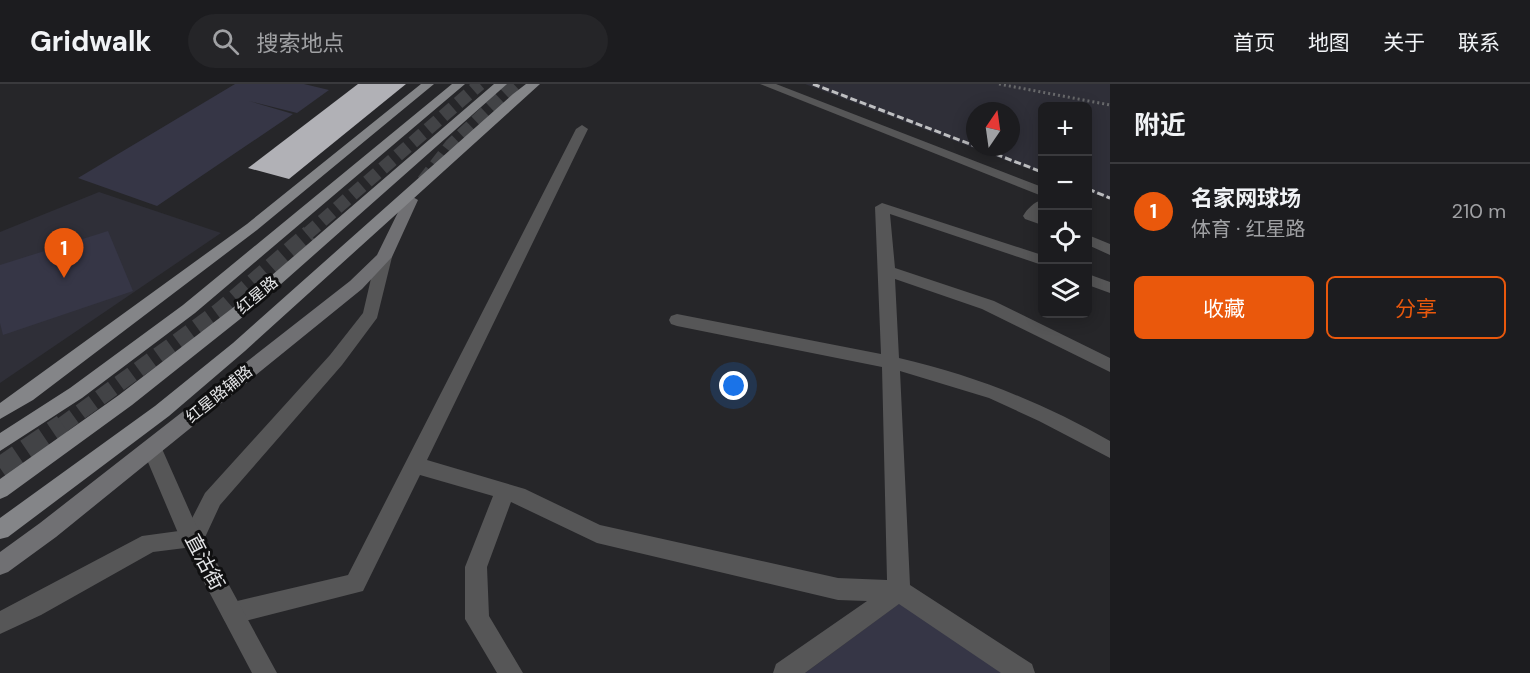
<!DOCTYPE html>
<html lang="zh">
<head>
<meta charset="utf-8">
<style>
  body { margin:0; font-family:"DM Sans","Noto Sans SC",sans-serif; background:#252528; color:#f1f3f6 }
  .controls { position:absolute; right:18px; top:18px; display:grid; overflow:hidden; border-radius:9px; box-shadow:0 3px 15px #0003 }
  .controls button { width:54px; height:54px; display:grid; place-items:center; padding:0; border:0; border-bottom:2px solid #3a3a3d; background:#1c1c1f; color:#f1f3f6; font:30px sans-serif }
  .compass { position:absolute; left:966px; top:18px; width:54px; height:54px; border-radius:50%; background:#1c1c1f; box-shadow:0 3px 15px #0003; rotate:13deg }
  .you { position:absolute; left:734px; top:302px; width:21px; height:21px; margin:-15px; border:4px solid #fff; border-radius:50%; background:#1a73e8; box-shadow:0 0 0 9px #1a73e833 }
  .badge { display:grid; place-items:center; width:39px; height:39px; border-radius:50%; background:#ea580c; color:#fff; font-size:20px; font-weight:700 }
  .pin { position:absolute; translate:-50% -50px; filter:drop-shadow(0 2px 3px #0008) }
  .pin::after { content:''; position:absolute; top:32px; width:21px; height:18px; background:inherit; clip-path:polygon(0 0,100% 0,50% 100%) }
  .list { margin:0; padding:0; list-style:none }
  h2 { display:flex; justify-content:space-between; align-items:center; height:78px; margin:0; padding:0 24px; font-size:26px }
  h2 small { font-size:20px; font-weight:400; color:#a0a1a4 }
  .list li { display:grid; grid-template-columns:39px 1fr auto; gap:18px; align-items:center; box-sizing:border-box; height:96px; padding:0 24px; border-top:2px solid #3a3a3d }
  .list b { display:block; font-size:22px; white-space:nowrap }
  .list p { margin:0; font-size:20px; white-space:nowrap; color:#a0a1a4 }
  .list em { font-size:20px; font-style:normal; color:#a0a1a4 }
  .actions { display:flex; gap:12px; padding:18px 24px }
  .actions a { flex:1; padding:14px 0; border:2px solid #ea580c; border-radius:9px; text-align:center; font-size:21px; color:#ea580c }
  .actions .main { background:#ea580c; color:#fff }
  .icon { flex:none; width:33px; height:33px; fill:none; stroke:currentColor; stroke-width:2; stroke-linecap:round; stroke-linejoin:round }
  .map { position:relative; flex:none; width:1110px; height:589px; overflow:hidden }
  header { display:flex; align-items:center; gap:36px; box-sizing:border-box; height:84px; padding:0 30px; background:#1c1c1f; border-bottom:2px solid #3a3a3d }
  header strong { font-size:28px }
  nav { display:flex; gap:33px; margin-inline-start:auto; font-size:21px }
  .search { width:420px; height:54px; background:#252528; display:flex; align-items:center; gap:15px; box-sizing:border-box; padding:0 21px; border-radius:33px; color:#a0a1a4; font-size:22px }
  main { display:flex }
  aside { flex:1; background:#1c1c1f }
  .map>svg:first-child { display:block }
  .built { fill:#2f2f38; fill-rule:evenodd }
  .green { fill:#363646 }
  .building { fill:#b1b1b6 }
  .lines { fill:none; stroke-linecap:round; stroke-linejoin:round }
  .secondary-tunnel-far2 { stroke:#424346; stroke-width:13; stroke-dasharray:13 7; stroke-linecap:butt }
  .secondary-tunnel-far1 { stroke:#424346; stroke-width:16; stroke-dasharray:16 8; stroke-linecap:butt }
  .secondary-tunnel { stroke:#424346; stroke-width:22; stroke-dasharray:22 10; stroke-linecap:butt }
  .path { stroke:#68696b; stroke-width:3; stroke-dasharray:2 3; stroke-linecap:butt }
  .minor { fill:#565657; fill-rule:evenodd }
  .tertiary { fill:#565657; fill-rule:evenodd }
  .secondary { fill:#707073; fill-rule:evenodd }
  .primary { fill:#848588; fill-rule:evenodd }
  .rail { stroke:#bebfc1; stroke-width:3; stroke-dasharray:7 3; stroke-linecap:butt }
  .labels { text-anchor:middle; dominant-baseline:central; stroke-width:6; stroke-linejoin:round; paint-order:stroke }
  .street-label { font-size:16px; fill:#e4e5e7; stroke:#0f0f10 }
  .near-street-label { font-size:20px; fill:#e4e5e7; stroke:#0f0f10 }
</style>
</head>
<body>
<header>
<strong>Gridwalk</strong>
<div class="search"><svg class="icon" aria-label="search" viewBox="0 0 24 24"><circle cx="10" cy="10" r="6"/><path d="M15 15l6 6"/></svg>搜索地点</div>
<nav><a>首页</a><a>地图</a><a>关于</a><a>联系</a></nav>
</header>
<main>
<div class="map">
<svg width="1110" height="589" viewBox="0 0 1110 589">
  <rect width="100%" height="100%" fill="#262629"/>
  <path class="built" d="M805 0H1110V116L1088 107V22H1042V90ZM975 27H1011V63H975Z
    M99 108 221 149 0 299V148Z"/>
  <path class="green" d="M235 0H304L329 6 297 29 249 17 293 30 157 122 78 94Z
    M108 147 133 207 3 251 0 239V181Z
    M900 519 1003 589H805Z"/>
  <path class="building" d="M358 0H406L289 95 248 84Z"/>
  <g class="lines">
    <path class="secondary-tunnel-far2" d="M423 97 451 61 515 0
      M307 150 480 0"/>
    <path class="secondary-tunnel-far1" d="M61 342 220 226 309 149"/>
    <path class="secondary-tunnel" d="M0 384 63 341"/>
    <path class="path" d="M999 0 1110 21"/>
    <path class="minor" d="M760 0H776L1042 103V112Z
      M582 41 588 45 427 376 525 405 600 441 838 494 887 496 882 283 677 242 671 240 669 236 671 232 677 230 881 270 875 123 882 119 1042 171V181L890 130 895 184 994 217 1110 274V288L982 225 895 195 899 274C974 291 1043 319 1110 357V374L1039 337 989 314 900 287 910 501 1032 580 1035 589H1001L899 520 805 589H773L776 580 867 517 838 516 597 459 511 418 487 483 489 532 523 589H497L465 535V483L493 412 420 391 363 507 233 540 225 537 221 529 225 521 233 518 348 491 576 45Z
      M1042 116V128L1039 131 1042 132V141L1025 135 1023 132C1027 125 1034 118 1042 116Z
      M1088 151 1110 160V171L1088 161Z
      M384 168 392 173 377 234 342 281 220 421 201 462 153 468 41 531 0 550V527L142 452 186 446 205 409 330 271 363 229 376 173Z
      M1088 190 1110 198V209L1088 201Z"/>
    <path class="tertiary" d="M152 356 159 358 194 437 277 589H252L178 449 142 364 145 358Z"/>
    <path class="secondary" d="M411 112 418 116 392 173 362 205 56 453 8 488 0 491V468L40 439 350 197 377 171 404 116Z"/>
    <path class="primary" d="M421 0H434L257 146 33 316 0 335V319L247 140Z
      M452 0H465L195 229 82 314 0 367V349L70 304 183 221Z
      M494 0H507L254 224 132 321 7 412 0 415V395L119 311 243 216Z
      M526 0H540L245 267 169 332 8 453 0 455V434L155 322 233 259 513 10Z"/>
    <path class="rail" d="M813 0 975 62
      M977 63 1042 88
      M1088 105 1110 114"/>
  </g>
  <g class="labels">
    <g class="street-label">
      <text transform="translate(257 211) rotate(-40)">红星路</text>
      <text transform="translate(219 310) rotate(-39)">红星路辅路</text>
    </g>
    <g class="near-street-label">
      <text transform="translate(205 478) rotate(62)">直沽街</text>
    </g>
  </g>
</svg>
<div class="controls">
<button>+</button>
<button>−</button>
<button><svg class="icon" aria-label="locate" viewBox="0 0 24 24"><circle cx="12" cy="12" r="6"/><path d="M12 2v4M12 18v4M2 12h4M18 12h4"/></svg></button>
<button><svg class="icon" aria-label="layers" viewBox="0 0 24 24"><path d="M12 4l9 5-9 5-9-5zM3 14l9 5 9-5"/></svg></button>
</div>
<svg class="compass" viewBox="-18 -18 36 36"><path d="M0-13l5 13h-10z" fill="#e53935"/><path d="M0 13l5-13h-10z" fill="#a0a1a4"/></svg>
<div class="you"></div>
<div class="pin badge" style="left:64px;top:194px">1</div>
</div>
<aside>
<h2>附近<small></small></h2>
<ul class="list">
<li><span class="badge">1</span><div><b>名家网球场</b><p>体育 · 红星路</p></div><em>210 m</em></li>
</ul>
<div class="actions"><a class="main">收藏</a><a>分享</a></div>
</aside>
</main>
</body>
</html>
